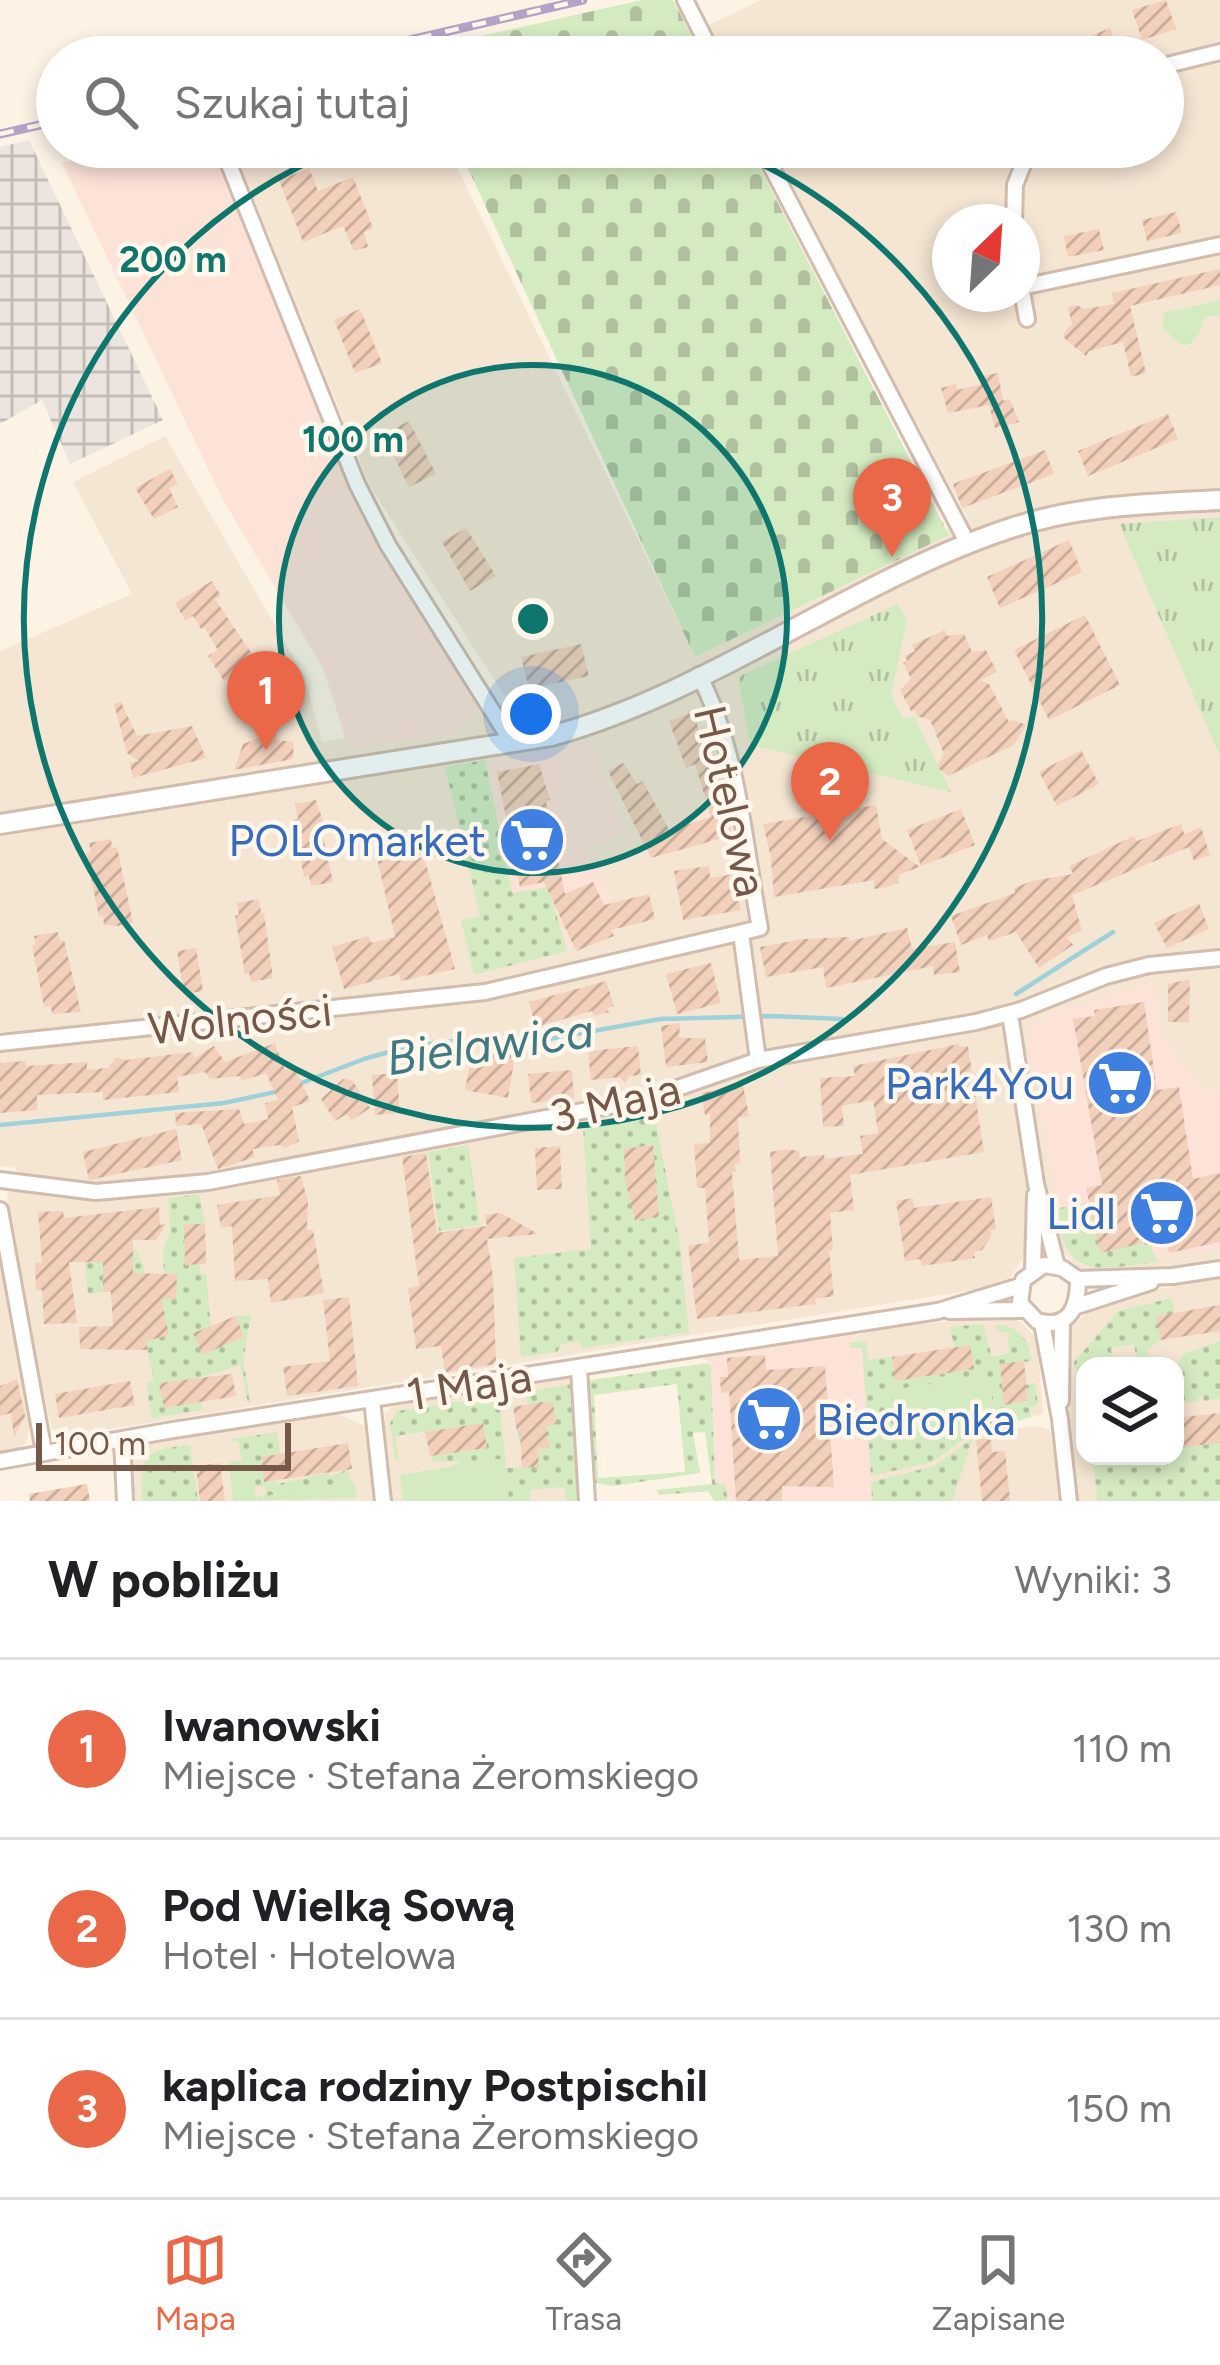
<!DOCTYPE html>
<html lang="pl">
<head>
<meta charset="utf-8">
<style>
  body { margin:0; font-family:Figtree,sans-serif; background:#f2f2f2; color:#202124 }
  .controls { position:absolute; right:36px; bottom:36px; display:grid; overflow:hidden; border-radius:24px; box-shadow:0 6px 18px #0003 }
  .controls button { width:108px; height:108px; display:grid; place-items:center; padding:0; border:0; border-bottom:3px solid #e0e0e0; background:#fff; color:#202124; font:60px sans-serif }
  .compass { position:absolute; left:932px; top:204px; width:108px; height:108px; border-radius:50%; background:#fff; box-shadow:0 6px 18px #0003; rotate:25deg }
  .scale { position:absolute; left:36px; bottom:30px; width:255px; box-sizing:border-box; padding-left:12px; border:6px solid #765849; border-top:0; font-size:33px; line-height:42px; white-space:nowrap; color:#765849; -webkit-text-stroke:9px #fff7eb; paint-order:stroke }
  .you { position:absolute; left:531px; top:714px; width:42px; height:42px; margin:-30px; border:9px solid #fff; border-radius:50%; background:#1a73e8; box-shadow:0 0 0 18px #1a73e833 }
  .badge { display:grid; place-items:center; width:78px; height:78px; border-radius:50%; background:#ea6847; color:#fff; font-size:39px; font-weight:700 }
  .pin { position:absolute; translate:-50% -99px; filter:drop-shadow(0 3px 6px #0008) }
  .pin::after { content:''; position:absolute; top:63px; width:42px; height:36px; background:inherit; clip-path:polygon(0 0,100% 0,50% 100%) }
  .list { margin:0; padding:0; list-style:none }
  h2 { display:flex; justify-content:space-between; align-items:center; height:156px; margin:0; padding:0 48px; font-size:51px }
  h2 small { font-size:39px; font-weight:400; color:#757577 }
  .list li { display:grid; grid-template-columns:78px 1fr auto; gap:36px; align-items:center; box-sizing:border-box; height:180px; padding:0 48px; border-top:3px solid #e0e0e0 }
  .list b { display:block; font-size:45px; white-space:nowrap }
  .list p { margin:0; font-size:39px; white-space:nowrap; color:#757577 }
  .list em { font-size:39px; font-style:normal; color:#757577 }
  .icon { flex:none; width:66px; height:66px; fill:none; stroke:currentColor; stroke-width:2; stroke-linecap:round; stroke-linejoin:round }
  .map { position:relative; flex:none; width:1220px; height:1501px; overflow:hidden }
  .search { position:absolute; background:#fff; box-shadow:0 6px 18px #0003; left:36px; right:36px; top:36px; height:132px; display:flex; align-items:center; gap:30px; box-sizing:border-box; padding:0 42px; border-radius:66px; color:#757577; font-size:45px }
  .sheet { height:696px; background:#fff }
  nav { display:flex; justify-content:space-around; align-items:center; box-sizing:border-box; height:168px; border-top:3px solid #e0e0e0; background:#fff; font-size:33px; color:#757577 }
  nav a { display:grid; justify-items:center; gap:6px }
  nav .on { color:#ea6847 }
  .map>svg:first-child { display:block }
  .residential { fill:#f5e5d3; fill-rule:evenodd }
  .commercial { fill:#fde2d8 }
  .industrial { fill:url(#industrial-grid) }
  .grass { fill:url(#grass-dots); fill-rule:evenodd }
  .cemetery { fill:url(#cemetery-stones) }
  .park { fill:url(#park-tufts) }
  .garden { fill:#d4ebc2 }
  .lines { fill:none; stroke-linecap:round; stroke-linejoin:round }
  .stream { stroke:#9ed1d9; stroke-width:4.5 }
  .building { fill:url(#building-hatch) }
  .minor-casing { stroke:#d1bcad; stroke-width:20 }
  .tertiary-casing { stroke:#d1bcad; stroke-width:24 }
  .minor { stroke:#fff; stroke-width:14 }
  .tertiary { stroke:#fff; stroke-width:18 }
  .rail-casing { stroke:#b5a2c7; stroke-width:9 }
  .rail { stroke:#fff7eb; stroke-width:4.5; stroke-dasharray:14; stroke-linecap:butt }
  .ring { fill:none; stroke:#0f766e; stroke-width:6 }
  .labels { text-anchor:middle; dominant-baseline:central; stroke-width:9; stroke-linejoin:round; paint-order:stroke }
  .street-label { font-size:45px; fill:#765849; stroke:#fff7eb }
  .shop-label { font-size:45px; fill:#366cbe; stroke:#fff7eb; text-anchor:end }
  .water-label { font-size:48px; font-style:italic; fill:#3f7983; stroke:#fff7eb }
  .centre { fill:#0f766e; stroke:#fff7eb; stroke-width:6 }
  .ring-label { font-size:36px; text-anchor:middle; font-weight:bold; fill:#0f766e; stroke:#fff7eb; stroke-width:9; stroke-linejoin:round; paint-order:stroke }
</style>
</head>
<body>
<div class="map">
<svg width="1220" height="1501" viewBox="0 0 1220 1501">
  <defs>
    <pattern id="industrial-grid" width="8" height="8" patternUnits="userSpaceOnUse" patternTransform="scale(3)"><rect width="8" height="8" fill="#ece5df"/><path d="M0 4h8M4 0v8" fill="none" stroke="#c4bcb7"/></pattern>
    <pattern id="grass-dots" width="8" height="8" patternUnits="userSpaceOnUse" patternTransform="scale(3)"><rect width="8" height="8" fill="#d4ebc2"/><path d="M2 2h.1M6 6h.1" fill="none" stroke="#b1c1a0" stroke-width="1.8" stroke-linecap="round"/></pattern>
    <pattern id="cemetery-stones" width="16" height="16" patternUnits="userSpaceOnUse" patternTransform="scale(3)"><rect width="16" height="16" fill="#d4ebc2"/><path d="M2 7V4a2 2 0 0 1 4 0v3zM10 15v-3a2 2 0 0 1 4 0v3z" fill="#b1c1a0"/></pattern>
    <pattern id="park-tufts" width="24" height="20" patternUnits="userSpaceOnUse" patternTransform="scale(3)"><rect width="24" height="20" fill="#d4ebc2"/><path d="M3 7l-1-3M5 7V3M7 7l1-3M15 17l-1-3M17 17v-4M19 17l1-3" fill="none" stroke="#b1c1a0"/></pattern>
    <pattern id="building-hatch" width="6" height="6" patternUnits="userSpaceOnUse" patternTransform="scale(3)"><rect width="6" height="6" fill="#f3d0bb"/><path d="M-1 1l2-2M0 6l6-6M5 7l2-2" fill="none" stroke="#c9ac9a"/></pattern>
  </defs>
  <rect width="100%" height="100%" fill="#fdf3e5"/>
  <path class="residential" d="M761 0H1220V1259L1137 1272 1084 1273 1064 1253 1027 1252 1008 1281 979 1289 60 1437 53 1432 48 1415 9 1231 7 1198 9 1191 16 1187V1168L0 1166V651L132 594 73 482 165 436 304 675 322 742 510 704 370 486 233 147H447L695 657 809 602 967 518 771 147H1163V57H723L707 26ZM950 222H1022V294H950Z
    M0 1255 32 1420 26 1443 18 1449 0 1453Z
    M1220 1276V1501H1077L1069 1421 1070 1329 1097 1303ZM1085 1366H1175V1456H1085Z
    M994 1316 1020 1321 1037 1339 1043 1414 983 1427 981 1434 1034 1426 1050 1430 1061 1501H872L862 1348H851V1339L869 1330Z
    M573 1376 579 1501H391L384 1429 385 1413 391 1408 403 1402Z
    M336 1413 363 1425 369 1434 378 1501H132L131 1466 135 1456 152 1442Z"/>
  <path class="commercial" d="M113 147H215L349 484 378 546 480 709 451 735 357 747 346 739 323 668 223 500 62 163Z
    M590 743 626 831 584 850 614 900 519 910 488 762Z
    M1154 982 1163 1037 1201 1087 1220 1093V1249L1093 1266 1064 1242 1026 1029 1060 1010Z
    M858 1333 851 1339V1347H862L872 1501H723L728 1499 715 1484 711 1366 703 1356Z"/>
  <path class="industrial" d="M29 140 163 420 70 464 42 400 0 424V147Z"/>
  <path class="grass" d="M485 760 512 893 548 887 567 951 474 975 461 921 480 916 445 767Z
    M653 1109 679 1239 689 1332 583 1348 578 1342 562 1344 557 1352 521 1357 514 1258 591 1249 583 1128Z
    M468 1145 480 1225 439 1231 428 1152Z
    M199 1194 205 1224 184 1225 185 1264H199L200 1273 206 1274 213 1350 244 1337 236 1316 251 1315 243 1361 251 1402 248 1403 240 1365 199 1378 159 1383 164 1407 201 1402 202 1410 152 1418 146 1383 154 1381 134 1286 118 1254 103 1262 105 1292 88 1294 84 1255 92 1250H136L144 1267 143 1298 175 1299 177 1274 164 1273 163 1249 170 1233 169 1198Z
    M1089 1202 1100 1252 1150 1242 1157 1262C1096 1269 1067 1282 1055 1209Z
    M1172 1298 1174 1313 1156 1316 1160 1340 1146 1351 1154 1364H1178L1185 1353 1220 1341V1399L1204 1401 1203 1396 1198 1397V1401L1175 1404V1366H1138L1134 1344 1111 1348 1113 1366H1085V1370L1075 1371 1074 1362 1118 1311Z
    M983 1324 992 1357 1009 1353 1007 1332H997L996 1325C1018 1325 1029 1339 1032 1361L1000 1364 1005 1405 1028 1401 1026 1385 1035 1383 1038 1404 1030 1408 1031 1417 973 1433 932 1462 871 1476 862 1348H851V1343L866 1341 868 1360 892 1357 896 1381 973 1369 970 1346 955 1347 949 1327ZM988 1376 996 1421 910 1438 907 1413 892 1390Z
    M707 1363 711 1366 715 1483 725 1484 728 1500 714 1501 708 1491 659 1495 656 1490 712 1484 705 1432 693 1433 700 1473 613 1486 595 1483 585 1381ZM677 1384 685 1472 598 1478 594 1395Z
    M572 1384 579 1501H566L565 1487 530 1490V1501H509L506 1468 539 1466 538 1449 521 1450 517 1432 545 1428 528 1404 526 1392Z
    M499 1396 505 1458 440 1470 462 1462 432 1461 431 1456 486 1448 482 1423 395 1436 399 1461 395 1459 390 1423 397 1411Z
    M277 1432 280 1454 261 1458 265 1482 275 1481 277 1484 328 1473 330 1477 348 1469 351 1482 256 1498 266 1493 265 1486 254 1487 250 1460H242L238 1442 226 1440Z
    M973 1438 952 1501H872L871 1482 934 1466Z
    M1220 1443V1501H1097L1093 1456H1175V1448Z
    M190 1445 198 1501H143C138 1455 144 1450 190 1445Z"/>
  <path class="cemetery" d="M642 0H673L703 57H416L414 51Z
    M458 147H749L949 535 695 657Z"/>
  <path class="park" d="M1220 517V756L1119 524Z
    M898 604 907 621 891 696 903 718 914 717 951 792 750 745 738 677Z"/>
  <path class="garden" d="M1220 300V315L1205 317 1199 334 1190 344 1182 345 1162 328 1164 313Z
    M988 1376 996 1421 910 1439 907 1413 893 1414 891 1390Z
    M505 1458 509 1501H403L400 1475Z
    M250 1459 256 1498 354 1482 357 1498 233 1501 229 1462Z"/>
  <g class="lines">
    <path class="stream" d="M1016 994 1113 932
      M296 1085 364 1059 411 1046 454 1041 543 1040 660 1019 771 1016 842 1019
      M0 1125 224 1103 280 1091"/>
  </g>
  <path class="building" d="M1166 0 1176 29 1142 40 1132 10Z
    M1110 28 1118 48 1098 57H1075L1069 45Z
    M309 168 318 191 353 177 373 228 364 232 368 247 354 251 343 226 303 242 279 180Z
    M1176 212 1182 233 1147 241 1142 220Z
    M1099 229 1104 250 1068 257 1064 236Z
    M1220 269V285L1130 306 1146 373 1131 377 1123 342 1089 351 1086 356 1065 339 1063 334 1072 324 1068 307 1076 305 1085 309 1114 304 1112 293Z
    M360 309 382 363 355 373 334 320Z
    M998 373 1003 401 1010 399 1019 422 995 428 989 405 948 413 941 388 956 384 957 390 983 384 982 376Z
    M1168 414 1178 439 1088 476 1078 451Z
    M409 421 436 474 409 487 383 434Z
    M1045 450 1054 474 962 508 953 484Z
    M170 469 178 484 169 488 178 507 154 519 135 488Z
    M466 528 496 576 470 591 442 542Z
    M1069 540 1082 572 1000 608 987 577Z
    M212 581 221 596 215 599 256 660 224 681 208 656 218 650 204 627 201 629 193 616 185 620 175 603Z
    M1085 615 1120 685 1049 720 1014 650Z
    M945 630 947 636 964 634 972 652 986 650 997 672 980 680 989 684 1009 722 1014 720 1026 725 1014 745 948 776 937 767 944 754 930 720 917 716 915 710 911 711 900 690 911 679 903 663 907 661 905 656 915 651 912 645Z
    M581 644 589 676 529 689 521 657Z
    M121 702 137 736 192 726 206 758 133 778 130 763 139 761 127 753 114 704Z
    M693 712 733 835 651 858 608 771 623 763 637 784 643 781 669 830 711 817 695 764 686 768 669 721Z
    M275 731 276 740 294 742 293 759 234 770 243 744 259 738 260 733Z
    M1081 750 1099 784 1057 806 1039 772Z
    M539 764 550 800 546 801 565 894 593 882 604 905 649 894 655 919 611 930 614 936 576 951 544 882 520 887 497 772Z
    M316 800 326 830 322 831 333 882 311 886 309 876 304 877 293 820 298 819 295 804Z
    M876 805 882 839 920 867 900 874 898 883 887 887 874 889V880L774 897 771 858 763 824Z
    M961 809 975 845 921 866 907 830Z
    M1181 824 1184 834 1201 827 1210 855 1194 861 1189 847 1072 895 1082 931 1067 937 1073 945 1039 968 1016 932 989 941 987 935 961 945 951 916 1015 893 1014 888 1032 881 1073 874 1069 866 1134 836 1137 841Z
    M111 839 112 848 117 847 133 923 118 926 104 925 103 916 99 917 86 853 91 852 89 843Z
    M403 853 405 861 424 857 455 969 401 981 399 974 344 989 332 947 369 936 371 943 395 937 377 858Z
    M709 866 710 878 734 874 741 910 683 920 674 871Z
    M259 899 261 913H264L273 978 251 982 249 973 245 974 235 916 239 915 237 903Z
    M1199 903 1209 929 1167 948 1154 923Z
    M907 928 912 949 955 942 960 972 934 975 933 966 826 988 823 967 766 977 760 947 803 939 849 937V941Z
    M58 932 60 941 64 940 81 1012 52 1014 51 1006 44 1007 32 945H36L34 936Z
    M196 948 203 991 184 994 177 951Z
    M711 963 721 1003 677 1014 666 974Z
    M1190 979 1189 1022H1168V984Z
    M606 981 614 1006 607 1008 609 1012 594 1016 592 1011 536 1027 529 1002Z
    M1144 1002 1157 1090 1179 1087 1193 1179 1220 1173V1242L1169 1253 1166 1238 1100 1253 1086 1188 1102 1185 1073 1019 1095 1016 1094 1010Z
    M680 1023 679 1038H705L708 1062 666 1067 661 1026Z
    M275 1043 285 1070 294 1065 310 1101 292 1107 299 1141 285 1148 280 1145 252 1149 255 1157 218 1169 201 1124 176 1126 175 1113 239 1109 244 1124 268 1119 265 1103 278 1100 266 1073 242 1081 240 1076 210 1079 205 1072 177 1077 179 1092 103 1100V1092L37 1095V1110L0 1113V1063L26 1061V1066L87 1062V1070L108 1068 116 1057 126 1060 193 1052 194 1058 214 1046 225 1062Z
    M959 1044V1047L968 1046 984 1152 850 1175 854 1210 830 1213 833 1250 829 1251 834 1296 815 1299 816 1304 697 1319 688 1245 709 1243 705 1188H697L694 1144 710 1143V1114L705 1115 701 1093 743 1085 749 1116 738 1118 740 1163 735 1164 736 1171 732 1172 739 1260 778 1256 770 1152 787 1149 799 1151 800 1157 824 1155 825 1159 863 1154 860 1136 878 1133 873 1100 842 1106 844 1126 823 1127 820 1078 855 1076 853 1066Z
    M638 1046 641 1075 629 1076 625 1083 620 1077 591 1080 588 1051Z
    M516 1050 508 1098 465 1090 470 1063 493 1066 492 1051Z
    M572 1070 574 1099 531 1103 528 1074Z
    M397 1073 400 1113 375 1115 372 1075Z
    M343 1079 352 1080 370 1108 352 1120 347 1114 335 1121 321 1099Z
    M176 1129 182 1160 89 1180 83 1152Z
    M653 1145 659 1217 635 1220 625 1180 624 1149Z
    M560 1146 562 1189 537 1190 535 1148Z
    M426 1153 437 1233 487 1226 485 1215 501 1213 538 1234 487 1239 493 1276 496 1364 445 1373 441 1346 416 1349 408 1288 419 1286 402 1157Z
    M301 1176 308 1202 307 1230H313L324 1293 271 1303 268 1279 235 1281 232 1226 221 1228 217 1205 280 1195 277 1180Z
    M991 1197 996 1229 991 1230V1237L982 1250 974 1252 975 1258 922 1266 920 1259 905 1261 896 1201 913 1198 914 1208Z
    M159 1207 160 1225 166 1224 156 1240H133V1273L177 1274 176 1299H161L169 1335 146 1341 148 1350 80 1349 79 1327 113 1326 111 1292H103V1262H69L77 1323 44 1324 42 1290H36L35 1263H42L38 1212 63 1211 64 1218Z
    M184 1224H205L206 1264 185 1265Z
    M349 1297 358 1386 287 1396 283 1367 330 1361 323 1300Z
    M1220 1305V1331L1160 1340 1156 1316Z
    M236 1316 244 1337 202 1355 193 1333Z
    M970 1345 974 1369 895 1381 892 1357Z
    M765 1355 766 1370 825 1366 834 1487 782 1486V1501H736L729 1392 721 1393 720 1377H728L727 1358Z
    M1024 1361 1028 1401 1004 1405 1000 1364Z
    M232 1374 236 1396 164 1408 159 1383Z
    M17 1379 25 1416 14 1437 11 1413 0 1416V1386Z
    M130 1381 135 1405 59 1418 55 1394Z
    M542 1402 553 1403 556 1424 546 1426 549 1448 538 1449 539 1467 522 1468 520 1432H517L513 1407Z
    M1220 1413V1443L1175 1448V1418Z
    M483 1423 487 1448 430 1456 425 1432Z
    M991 1438 992 1452 1005 1451 1010 1501H982L976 1439Z
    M348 1443 352 1469 264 1482 261 1457Z
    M220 1463 225 1501H200L196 1466Z
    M87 1484 90 1501H30L29 1494Z"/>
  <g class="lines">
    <defs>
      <path id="minor" d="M685 0 714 57
        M1163 66 1220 52
        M222 147 357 484 388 545 513 744
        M761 147 968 544
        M1014 222 1015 185 1030 147
        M1022 287 1220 245
        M1022 292 1027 319
        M741 933 758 1060
        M1010 1014 1036 1184 1057 1266
        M0 1043 485 992 760 928C744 843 739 753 699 675
        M0 1180 96 1192 208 1182 646 1099 758 1060 976 1022 1021 1010 1106 976 1149 965 1220 958
        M0 1210 44 1452
        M1044 1265 1062 1268 1078 1279C1078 1307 1070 1330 1037 1321L1020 1303 1023 1280Z
        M1033 1269 1035 1195
        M1078 1279 1173 1276 1220 1269
        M1077 1306 1151 1282
        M949 1311 1024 1310
        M1042 1323 1060 1419 1069 1501
        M579 1368 587 1501
        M372 1400 383 1501
        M1061 1401 1062 1321
        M122 1439 125 1501
        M0 1461 167 1431 938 1311 1020 1286"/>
      <path id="tertiary" d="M0 824 551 736C710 693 855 579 1011 528 1079 505 1149 504 1220 500"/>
    </defs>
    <use href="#minor" class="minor-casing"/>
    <use href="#tertiary" class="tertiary-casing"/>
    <use href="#minor" class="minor"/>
    <use href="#tertiary" class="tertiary"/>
    <defs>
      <path id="rail" d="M336 57 583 0
        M0 134 57 121"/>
    </defs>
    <use href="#rail" class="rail-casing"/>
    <use href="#rail" class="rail"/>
  </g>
  <circle cx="533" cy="619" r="254" fill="#0f766e" fill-opacity=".12"/>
  <g class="ring">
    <circle cx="533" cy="619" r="254"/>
    <path d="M724 147A509 509 0 1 1 342 147"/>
  </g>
  <defs>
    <symbol id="supermarket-disc" viewBox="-11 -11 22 22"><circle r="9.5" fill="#3f7fe0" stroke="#fff7eb"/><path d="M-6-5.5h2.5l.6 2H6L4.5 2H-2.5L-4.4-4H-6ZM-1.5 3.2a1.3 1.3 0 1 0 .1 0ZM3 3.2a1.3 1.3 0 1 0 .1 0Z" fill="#fff"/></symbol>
  </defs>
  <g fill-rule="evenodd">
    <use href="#supermarket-disc" x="494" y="802" width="76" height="76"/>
    <use href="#supermarket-disc" x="1082" y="1045" width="76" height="76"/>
    <use href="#supermarket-disc" x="1124" y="1175" width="76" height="76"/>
    <use href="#supermarket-disc" x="731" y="1381" width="76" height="76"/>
  </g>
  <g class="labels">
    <g class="street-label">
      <text transform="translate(731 801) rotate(77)">Hotelowa</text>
      <text transform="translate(240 1019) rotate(-6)">Wolności</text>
      <text transform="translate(615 1102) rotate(-13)">3 Maja</text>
      <text transform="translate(469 1385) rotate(-9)">1 Maja</text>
    </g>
    <g class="shop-label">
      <text x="486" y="840">POLOmarket</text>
      <text x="1074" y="1083">Park4You</text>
      <text x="1116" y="1213">Lidl</text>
      <text x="816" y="1419" text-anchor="start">Biedronka</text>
    </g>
    <g class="water-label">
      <text transform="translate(490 1044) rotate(-8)">Bielawica</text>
    </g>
  </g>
  <circle cx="533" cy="619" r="18" class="centre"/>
  <g class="ring-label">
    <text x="173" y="272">200 m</text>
    <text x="353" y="452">100 m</text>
  </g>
</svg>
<div class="controls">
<button><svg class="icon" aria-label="layers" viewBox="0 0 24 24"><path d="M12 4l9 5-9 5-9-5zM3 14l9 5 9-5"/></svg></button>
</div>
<svg class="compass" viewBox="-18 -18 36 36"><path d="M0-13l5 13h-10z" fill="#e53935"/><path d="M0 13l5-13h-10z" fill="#757577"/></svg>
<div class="scale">100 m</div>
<div class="you"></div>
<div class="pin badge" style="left:266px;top:750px">1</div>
<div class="pin badge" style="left:830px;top:841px">2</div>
<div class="pin badge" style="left:892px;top:557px">3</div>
<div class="search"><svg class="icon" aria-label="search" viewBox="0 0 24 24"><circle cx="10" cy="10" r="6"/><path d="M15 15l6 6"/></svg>Szukaj tutaj</div>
</div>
<section class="sheet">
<h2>W pobliżu<small>Wyniki: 3</small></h2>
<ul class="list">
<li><span class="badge">1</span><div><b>Iwanowski</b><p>Miejsce · Stefana Żeromskiego</p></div><em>110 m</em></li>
<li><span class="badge">2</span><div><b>Pod Wielką Sową</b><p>Hotel · Hotelowa</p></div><em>130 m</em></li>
<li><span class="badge">3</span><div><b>kaplica rodziny Postpischil</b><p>Miejsce · Stefana Żeromskiego</p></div><em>150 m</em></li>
</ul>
</section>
<nav>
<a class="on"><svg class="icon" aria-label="map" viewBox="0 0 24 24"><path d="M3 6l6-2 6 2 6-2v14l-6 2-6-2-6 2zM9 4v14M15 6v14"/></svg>Mapa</a>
<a><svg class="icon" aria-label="directions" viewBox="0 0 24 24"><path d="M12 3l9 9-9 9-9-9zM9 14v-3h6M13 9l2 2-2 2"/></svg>Trasa</a>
<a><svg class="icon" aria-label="saved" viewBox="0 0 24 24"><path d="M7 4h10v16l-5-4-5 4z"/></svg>Zapisane</a>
</nav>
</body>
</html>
